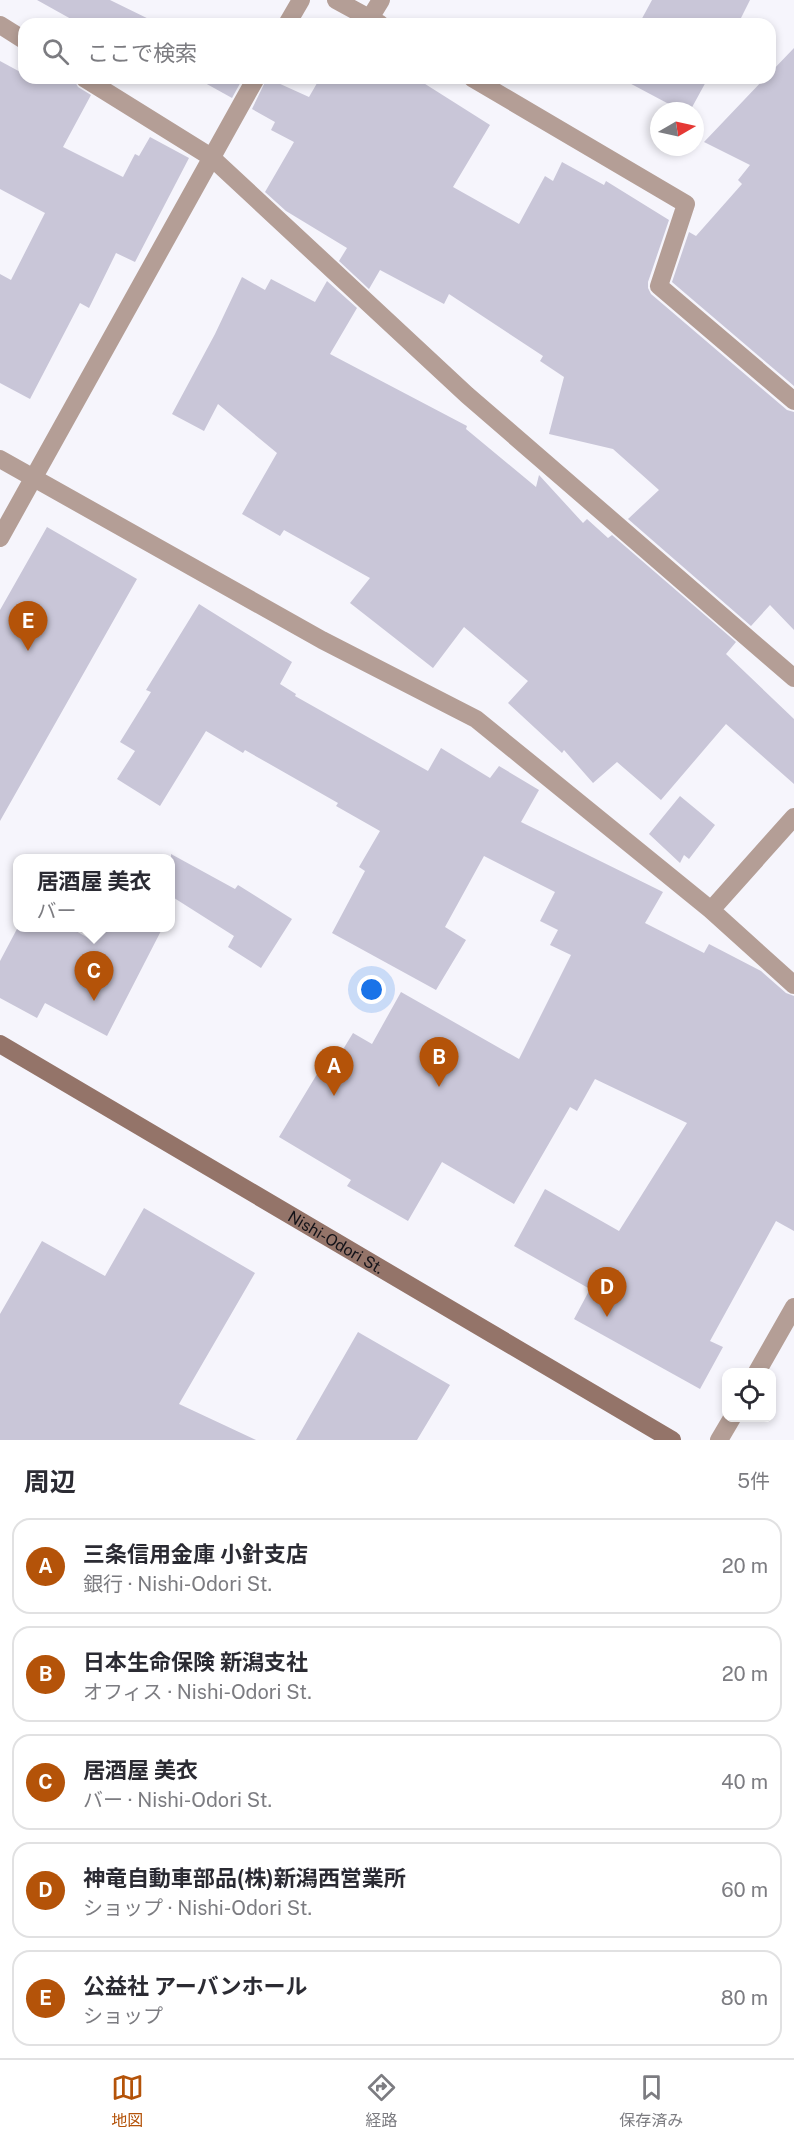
<!DOCTYPE html>
<html lang="ja">
<head>
<meta charset="utf-8">
<style>
  body { margin:0; font-family:"Public Sans","Noto Sans JP",sans-serif; background:#f7f7f7; color:#2b2b33 }
  .controls { position:absolute; right:18px; bottom:18px; display:grid; overflow:hidden; border-radius:12px; box-shadow:0 3px 9px #0003 }
  .controls button { width:54px; height:54px; display:grid; place-items:center; padding:0; border:0; border-bottom:2px solid #e1e1e2; background:#fff; color:#2b2b33; font:30px sans-serif }
  .compass { position:absolute; left:650px; top:102px; width:54px; height:54px; border-radius:50%; background:#fff; box-shadow:0 3px 9px #0003; rotate:81deg }
  .you { position:absolute; left:372px; top:990px; width:21px; height:21px; margin:-15px; border:4px solid #fff; border-radius:50%; background:#1a73e8; box-shadow:0 0 0 9px #1a73e833 }
  .badge { display:grid; place-items:center; width:39px; height:39px; border-radius:50%; background:#b45309; color:#fff; font-size:20px; font-weight:700 }
  .pin { position:absolute; translate:-50% -50px; filter:drop-shadow(0 2px 3px #0008) }
  .pin::after { content:''; position:absolute; top:32px; width:21px; height:18px; background:inherit; clip-path:polygon(0 0,100% 0,50% 100%) }
  .popup { position:absolute; left:13px; top:854px; width:162px; height:78px; box-sizing:border-box; display:grid; place-content:center; border-radius:12px; background:#fff; filter:drop-shadow(0 2px 4px #0005); font-size:20px; white-space:nowrap; color:#7c7c81 }
  .popup b { font-size:22px; color:#2b2b33 }
  .popup::after { content:''; position:absolute; left:50%; top:100%; margin-left:-12px; border:12px solid transparent; border-top-color:#fff }
  .list { margin:0; padding:0; list-style:none }
  h2 { display:flex; justify-content:space-between; align-items:center; height:78px; margin:0; padding:0 24px; font-size:26px }
  h2 small { font-size:20px; font-weight:400; color:#7c7c81 }
  .list li { display:grid; grid-template-columns:39px 1fr auto; gap:18px; align-items:center; box-sizing:border-box; height:96px; margin:0 12px 12px; padding:0 12px; border:2px solid #e1e1e2; border-radius:18px }
  .list b { display:block; font-size:22px; white-space:nowrap }
  .list p { margin:0; font-size:20px; white-space:nowrap; color:#7c7c81 }
  .list em { font-size:20px; font-style:normal; color:#7c7c81 }
  .icon { flex:none; width:33px; height:33px; fill:none; stroke:currentColor; stroke-width:2; stroke-linecap:round; stroke-linejoin:round }
  .map { position:relative; flex:none; width:794px; height:1440px; overflow:hidden }
  .search { position:absolute; background:#fff; box-shadow:0 3px 9px #0003; left:18px; right:18px; top:18px; height:66px; display:flex; align-items:center; gap:15px; box-sizing:border-box; padding:0 21px; border-radius:18px; color:#7c7c81; font-size:22px }
  .sheet { height:618px; background:#fff }
  nav { display:flex; justify-content:space-around; align-items:center; box-sizing:border-box; height:84px; border-top:2px solid #e1e1e2; background:#fff; font-size:16px; color:#7c7c81 }
  nav a { display:grid; justify-items:center; gap:3px }
  nav .on { color:#b45309 }
  .map>svg:first-child { display:block }
  .building { fill:#c9c6d8 }
  .lines { fill:none; stroke-linecap:round; stroke-linejoin:round }
  .street { stroke:#b49e96; stroke-width:18 }
  .secondary { stroke:#947469; stroke-width:18 }
  .labels { text-anchor:middle; dominant-baseline:central; stroke-width:5; stroke-linejoin:round; paint-order:stroke }
  .street-label { font-size:16px; fill:#131218; stroke:#fff }
</style>
</head>
<body>
<div class="map">
<svg width="794" height="1440" viewBox="0 0 794 1440">
  <rect width="100%" height="100%" fill="#f6f5fc"/>
  <path class="building" d="M37 0H110L159 24H80Z
    M652 0H750L738 24H639Z
    M794 48V386L672 282 689 232 696 236 742 184 738 180 750 165 704 142 765 78H770V73Z
    M0 61 24 74V78H30L36 81 37 78H73L78 87 91 95 63 147 123 177 135 154 139 156 150 137 189 158 135 262 116 253 89 308 80 303 30 399 0 383V274L11 280 45 213 0 189Z
    M196 78H243L232 98Z
    M267 78 309 97 320 78H424L422 82 490 125 453 187 519 224 545 176 553 181 562 162 604 185 606 181 669 220 648 282V288L651 294 787 410 794 412V630L770 605 751 626 628 519 659 490 613 449 549 434 564 377 540 361 543 356 449 294 444 304 380 270 369 289 339 261 347 248 286 211 265 192 294 142 271 130 275 122 252 109Z
    M620 78H708L690 111H682Z
    M242 277 265 290 271 279 315 302 327 281 357 308 330 354 467 426 466 429 536 487 539 475 583 523 587 519 608 538 612 535 736 642 726 654 794 719V784L726 724 661 800 617 762 593 783 564 750 562 753 508 703 528 681 464 627 433 668 350 603 370 578 284 530 280 536 242 514 277 453 218 404 204 431 172 414 215 334Z
    M47 527 137 579 0 821V610Z
    M199 604 292 662 280 684 296 694 295 696 428 771 441 748 490 778 499 766 539 790 521 822 663 892 645 923 704 953 709 944 761 971 786 993 794 996V1231L776 1221 710 1341 723 1347 700 1389 574 1319 590 1289 514 1246 545 1189 619 1231 687 1123 595 1079 577 1111 570 1107 514 1204 442 1162 408 1221 347 1186 351 1180 279 1137 331 1051 339 1056 353 1033 372 1044 401 992 519 1059 571 955 550 945 558 930 540 921 555 892 484 856 445 927 466 940 436 990 332 933 365 871 359 867 380 831 336 806 338 803 245 750 243 753 206 731 160 806 117 779 135 751 120 742 151 692 146 690Z
    M680 796 715 825 689 859 684 855 680 863 649 834Z
    M171 854 235 889 238 885 292 919 261 968 228 947 234 936 171 896Z
    M18 927H69L90 939 97 927H163L107 1036 45 1003 37 1018 0 998V961Z
    M144 1208 255 1273 179 1404 256 1440H0V1314L42 1241 105 1276Z
    M358 1332 450 1385 417 1440H296Z"/>
  <g class="lines">
    <path class="street" d="M336 0 380 24
      M370 18 381 0
      M287 24 301 0
      M0 25 24 40
      M84 78 211 157 467 395 794 678
      M472 78 686 204 659 286 794 401
      M0 459 322 640 476 719 711 910 794 985
      M0 538 256 78
      M711 910 794 817
      M757 1372 794 1307
      M719 1440 732 1418"/>
    <path class="secondary" id="s1" d="M0 1044 672 1440"/>
  </g>
  <g class="labels">
    <g class="street-label">
      <text stroke="none"><textPath href="#s1" startOffset="390">Nishi-Odori St.</textPath></text>
    </g>
  </g>
</svg>
<div class="controls">
<button><svg class="icon" aria-label="locate" viewBox="0 0 24 24"><circle cx="12" cy="12" r="6"/><path d="M12 2v4M12 18v4M2 12h4M18 12h4"/></svg></button>
</div>
<svg class="compass" viewBox="-18 -18 36 36"><path d="M0-13l5 13h-10z" fill="#e53935"/><path d="M0 13l5-13h-10z" fill="#7c7c81"/></svg>
<div class="you"></div>
<div class="pin badge" style="left:334px;top:1096px">A</div>
<div class="pin badge" style="left:439px;top:1087px">B</div>
<div class="pin badge" style="left:94px;top:1001px">C</div>
<div class="popup"><b>居酒屋 美衣</b>バー</div>
<div class="pin badge" style="left:607px;top:1317px">D</div>
<div class="pin badge" style="left:28px;top:651px">E</div>
<div class="search"><svg class="icon" aria-label="search" viewBox="0 0 24 24"><circle cx="10" cy="10" r="6"/><path d="M15 15l6 6"/></svg>ここで検索</div>
</div>
<section class="sheet">
<h2>周辺<small>5件</small></h2>
<ul class="list">
<li><span class="badge">A</span><div><b>三条信用金庫 小針支店</b><p>銀行 · Nishi-Odori St.</p></div><em>20 m</em></li>
<li><span class="badge">B</span><div><b>日本生命保険 新潟支社</b><p>オフィス · Nishi-Odori St.</p></div><em>20 m</em></li>
<li><span class="badge">C</span><div><b>居酒屋 美衣</b><p>バー · Nishi-Odori St.</p></div><em>40 m</em></li>
<li><span class="badge">D</span><div><b>神竜自動車部品(株)新潟西営業所</b><p>ショップ · Nishi-Odori St.</p></div><em>60 m</em></li>
<li><span class="badge">E</span><div><b>公益社 アーバンホール</b><p>ショップ</p></div><em>80 m</em></li>
</ul>
</section>
<nav>
<a class="on"><svg class="icon" aria-label="map" viewBox="0 0 24 24"><path d="M3 6l6-2 6 2 6-2v14l-6 2-6-2-6 2zM9 4v14M15 6v14"/></svg>地図</a>
<a><svg class="icon" aria-label="directions" viewBox="0 0 24 24"><path d="M12 3l9 9-9 9-9-9zM9 14v-3h6M13 9l2 2-2 2"/></svg>経路</a>
<a><svg class="icon" aria-label="saved" viewBox="0 0 24 24"><path d="M7 4h10v16l-5-4-5 4z"/></svg>保存済み</a>
</nav>
</body>
</html>
